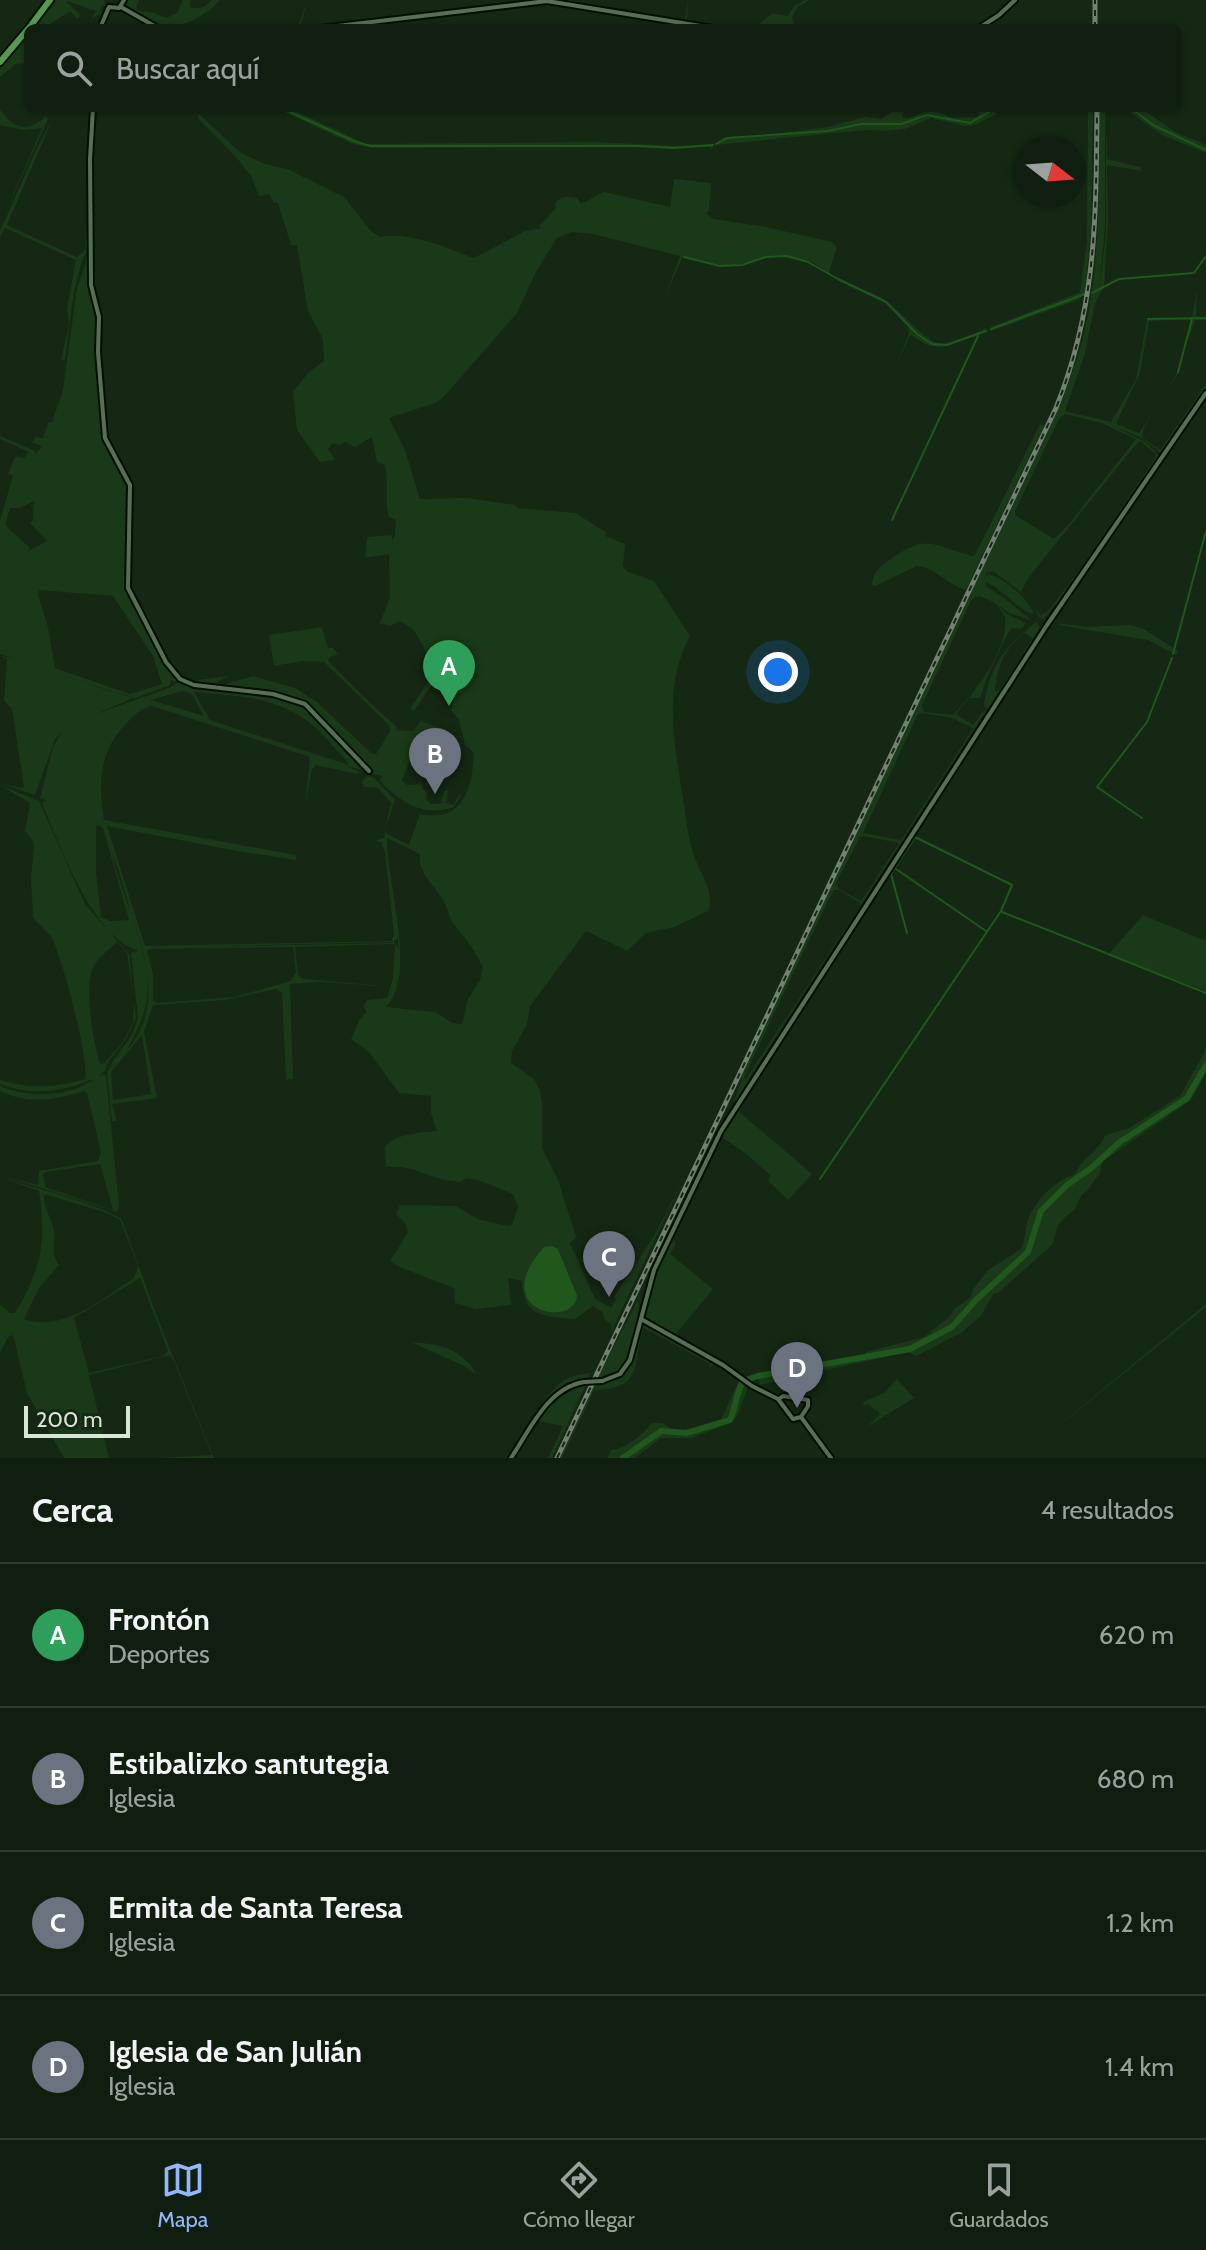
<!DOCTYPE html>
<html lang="es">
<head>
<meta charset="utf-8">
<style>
  body { margin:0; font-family:Cabin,sans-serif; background:#1d2b1c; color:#f1f3f6 }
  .compass { position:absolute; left:1014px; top:136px; width:72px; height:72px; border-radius:50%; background:#0f1e0e; box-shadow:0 2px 6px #0004; rotate:107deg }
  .scale { position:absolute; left:24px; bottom:20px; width:106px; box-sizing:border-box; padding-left:8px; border:4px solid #d9e5d7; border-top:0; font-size:22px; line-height:28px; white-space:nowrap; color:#d9e5d7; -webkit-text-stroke:6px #142813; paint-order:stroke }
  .you { position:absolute; left:778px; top:672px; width:28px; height:28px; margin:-20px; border:6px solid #fff; border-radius:50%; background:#1a73e8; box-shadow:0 0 0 12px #1a73e833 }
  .badge { display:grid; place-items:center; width:52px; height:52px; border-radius:50%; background:#93b7fd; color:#fff; font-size:26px; font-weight:700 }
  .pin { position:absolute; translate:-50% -66px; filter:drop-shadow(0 2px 4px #0008) }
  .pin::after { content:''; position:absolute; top:42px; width:28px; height:24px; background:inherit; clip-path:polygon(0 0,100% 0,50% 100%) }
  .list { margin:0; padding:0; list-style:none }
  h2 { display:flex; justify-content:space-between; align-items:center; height:104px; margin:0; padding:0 32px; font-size:34px }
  h2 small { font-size:26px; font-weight:400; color:#9ba29e }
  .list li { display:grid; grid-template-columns:52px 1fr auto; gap:24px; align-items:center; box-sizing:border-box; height:144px; padding:0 32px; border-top:2px solid #2f3c2e }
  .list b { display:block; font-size:30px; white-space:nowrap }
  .list p { margin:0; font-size:26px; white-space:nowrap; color:#9ba29e }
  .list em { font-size:26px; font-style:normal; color:#9ba29e }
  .icon { flex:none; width:44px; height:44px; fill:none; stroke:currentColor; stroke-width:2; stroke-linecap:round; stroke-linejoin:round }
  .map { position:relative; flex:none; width:1206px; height:1458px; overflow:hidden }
  .search { position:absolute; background:#0f1e0e; box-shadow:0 2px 6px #0004; left:24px; right:24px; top:24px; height:88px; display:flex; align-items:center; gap:20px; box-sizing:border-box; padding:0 28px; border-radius:12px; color:#9ba29e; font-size:30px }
  .sheet { height:680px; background:#0f1e0e }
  nav { display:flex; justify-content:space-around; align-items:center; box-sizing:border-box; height:112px; border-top:2px solid #2f3c2e; background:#0f1e0e; font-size:22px; color:#9ba29e }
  nav a { display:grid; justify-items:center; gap:4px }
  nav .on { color:#93b7fd }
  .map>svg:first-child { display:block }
  .green { fill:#1a3918; fill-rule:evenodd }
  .water { fill:#1f571c }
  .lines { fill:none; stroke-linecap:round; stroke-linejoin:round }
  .stream { stroke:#1f571c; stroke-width:2 }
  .river { stroke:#1f571c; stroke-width:6 }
  .minor-casing { stroke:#011001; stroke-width:8 }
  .major-casing { stroke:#011001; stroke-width:10 }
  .minor { stroke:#586f56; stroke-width:4 }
  .major { stroke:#579952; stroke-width:6 }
  .rail-casing { stroke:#728270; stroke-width:5 }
  .rail { stroke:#142813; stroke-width:2; stroke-dasharray:6; stroke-linecap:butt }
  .minor-bridge-casing { stroke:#011001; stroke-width:8; stroke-linecap:butt }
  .minor-bridge { stroke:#586f56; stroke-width:4 }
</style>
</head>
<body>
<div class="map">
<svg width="1206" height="1458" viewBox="0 0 1206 1458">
  <rect width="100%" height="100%" fill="#142813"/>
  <path class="green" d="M57 0H104L105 6 102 5 101 13 91 19 96 11 66 1 80 15 78 19 70 11 44 28H34Z
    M126 0H139L136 10 155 13 166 18 177 13 183 0H191L190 7C199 10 206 7 212 0H219C212 13 178 30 163 28 151 26 139 16 128 10Z
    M308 0 300 27 541 0 297 28Z
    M558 0H568L679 19H685L688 0 687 21Z
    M805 0H810L797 7 792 17 794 26 799 28H755L772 13 788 16 794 6Z
    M28 36V63L16 64 0 77V69Z
    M276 108H289L366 144 596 142 676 146 713 144 712 150 710 147 371 148 353 144Z
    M898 108H905L902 117 907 119 930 110 954 118 977 117 981 108H994L996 114 975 125 964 126 931 118 905 129 887 131 866 130 715 145 733 136 752 137 827 127 865 117 881 119Z
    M1088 108H1093L1091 228 1085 293 1078 300 991 331 989 328 1080 292 1087 241Z
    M1099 108H1105V228L1099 289 1106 235V108L1107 159 1140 167 1142 171 1107 165 1108 223 1104 287 1095 303 1085 353 1065 411 1111 422 1136 379 1147 320 1192 318 1197 289 1196 316 1206 317V320H1195L1178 374 1144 427 1142 437 1160 450 1206 384V387L1161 453 1142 438 1110 424 1147 443 1159 456 1062 596 1045 618 1040 619 1034 607 1040 615 1046 613 1079 571 1155 458 1156 454 1140 441 1133 448 1029 577 1021 592 994 572H987L984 579 988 574C1005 578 1027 598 1034 614 1017 610 1004 590 986 582L985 586 1003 597 1031 620 1009 613 996 604 1007 614 1026 623 1021 629 1012 628 1008 633 987 677 980 698H969L956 714 973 725 983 711H986L752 1074 729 1115 742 1079 741 1077 1063 399C1074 368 1085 337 1090 304 1101 240 1098 173 1099 108ZM1190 319C1192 361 1161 400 1139 433L1116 424 1140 373 1149 321ZM1065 414 1102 423 1136 439 1069 524 1054 539 1015 515V511L1059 419ZM980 596 995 603 1005 616C1009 650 975 692 953 715L924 712 922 705 971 601 975 597ZM921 713 950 717 973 728 901 840 863 833 917 716ZM864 836 899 843 861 901 839 889 836 883 860 837ZM839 890 860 903V906L745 1080 744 1077 828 901 834 890Z
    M1124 108H1141L1175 132 1206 145V153L1162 135Z
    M0 109C13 129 28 133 46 116L48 119 0 225 42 128 25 130 0 125Z
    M199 114 241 153 265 164 287 169 344 197 371 231 380 237C410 231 446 248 474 258L525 231 541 228 539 226 556 208 555 203C561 196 568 196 577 198L581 204 604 192 670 207 674 179 711 183 709 210 706 214 714 219 766 227 832 242 837 247 829 272C845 287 868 288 885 300 898 309 926 341 938 343 953 345 973 334 986 328L987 332 948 346 939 347 929 346 910 335 896 366 909 333 908 327 886 302 851 287 812 262 776 256 729 267 683 256 664 299 680 256 593 234 572 232 557 238 536 272 517 313 449 391 438 402 389 418 405 450 420 499 467 498 515 505 518 508 575 513 606 532 605 536 625 544 623 566 626 571 654 581 690 636C664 685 673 734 681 786 685 809 687 832 693 853 699 873 716 891 708 911L674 927 646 933 627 951 586 931 530 1006 527 1024 512 1051 511 1063 534 1079 540 1091 542 1104V1148L558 1180 576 1237 570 1243 595 1299 611 1308 616 1299 614 1297 654 1236 685 1176 610 1334 612 1325 604 1319 603 1312 593 1306 575 1319C544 1317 523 1317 522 1281L508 1278 511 1305 476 1309 455 1303 454 1288 402 1268 390 1261 408 1232 406 1224 396 1214 400 1205 456 1206 478 1219 508 1226 512 1225 518 1207 513 1194 478 1180 466 1178 461 1182C430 1181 418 1165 387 1167L386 1165 385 1146C399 1133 418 1133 437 1131L431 1113V1096L399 1093 369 1052 351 1039 360 1019 366 1013 364 1005 367 1000 387 998 393 978 395 944 295 947 298 974 302 979 384 986 317 982 290 984 293 1079 286 1080 282 993 276 989 225 1000 153 1005 144 1032 157 1098 112 1104 117 1121H112L107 1071 118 1062 108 1069 133 1033 138 1018 131 953 139 950C95 942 58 842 42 803L46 800 40 798 53 747 61 733 55 739 35 795 0 783 21 788 24 787 12 709 4 701 7 659 0 656 12 658 0 654V521L13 475 8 474 15 457 24 458 29 452 0 439V436L35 451V455L42 446 32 442 35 437 43 438 48 423 52 422 63 390 77 288 89 254V281L97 310 104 436C108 455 125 468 128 486 133 517 124 549 126 580 127 600 165 661 177 680L174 682 171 680 170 685 135 698 53 673 133 698 96 714 169 688 180 681 196 687 293 701 303 705 364 768 362 770 345 766 360 772 357 774 316 765 312 769 305 807 310 757 152 706C141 708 134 715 126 724 99 751 98 784 104 820L296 855V860L237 851 107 826 145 946 391 941 394 935 385 852 381 842 375 841 384 838 385 833 409 845 420 814C464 823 472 788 474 753L465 745 459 720 451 710 455 698 438 659 442 680 430 687 414 711 410 709 436 670 414 630 400 621 390 626 380 623 390 597 389 554 365 558 367 537 392 535V540L395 535 396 520 389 517C384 499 389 483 385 465L377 462 372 437 355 447 345 442 340 445 332 443 328 449 336 460 320 462 297 430 293 392 309 372 324 361 323 339 308 311 297 245H291L278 203H274L269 194 259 196 251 176 237 158 198 118ZM34 501 33 520 30 523 47 541 27 552 30 548 5 525 10 508H20ZM39 590 113 596 153 656 162 684 130 694 55 668 48 627 38 595ZM182 691 192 694 204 716 151 700ZM194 692C252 697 294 698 333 746 339 753 345 758 349 765L210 720ZM98 825 103 828 129 920 110 921 101 917 96 872V827ZM387 838 420 854V864L425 876 443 899 452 922 471 946 483 967 480 980 468 999 462 1024 453 1023 435 1012 386 1007C418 975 386 880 387 838ZM112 853C120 872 125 893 131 913 146 959 163 1009 127 1050 134 1035 143 1021 146 1004 156 956 121 899 112 853ZM398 937V948L395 943 144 948 394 942ZM293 947 296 972 291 981 234 997 158 1003 153 1001V974L147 951 150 949ZM142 1035 151 1094 113 1100 111 1072ZM558 1249 577 1295 572 1308 544 1311Z
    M53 118 7 225 77 257 86 249 87 219 89 221V247L82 261 74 291 65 360H61L69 325 67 308 76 260 5 228 0 237V231L37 148Z
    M1040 424 1044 426 966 590C947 585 937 568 917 566L875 586 872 585C873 573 879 567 889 560 929 532 932 546 973 556L976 553Z
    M1036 622 1040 626 1035 637 988 709 984 706C990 665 1004 648 1036 622ZM1024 633 1033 638 1000 689 995 692C997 666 1004 650 1024 633Z
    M1063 624 1089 627 1130 625 1144 629 1178 651 1176 655 1148 640 1058 625Z
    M322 627 328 648H333L338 654 330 657 328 661 370 703 397 727 395 730 413 731 421 721 446 730 447 733 439 753 429 748 433 739 429 738 427 741 418 738 402 781 407 785 422 784V789L427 792 426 799 431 804 444 803 441 801 445 790 448 791 446 803 454 805 459 794 461 795 454 807C424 818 400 802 380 781L382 776 374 774 305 702 275 693 200 684 197 680 229 676 217 682 223 685 253 676 295 688 317 702 371 753 376 754 390 731 389 725 324 662 303 661 274 666 269 635Z
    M366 776 374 778 395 800 384 832 391 803 378 788 364 787 362 782Z
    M0 785 39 801 85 904 129 954 136 1018 125 1041 108 1062 105 1071 99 1076 104 1074 106 1076 119 1206 117 1212 0 1175 38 1185 39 1171 98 1161 101 1152 87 1093 84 1091C55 1100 29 1105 0 1091V1086C29 1098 68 1098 94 1079 63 1091 34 1097 0 1084V1080C31 1089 54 1088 85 1079 90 1062 61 951 50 935 45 929 38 924 33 917L31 877 34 848 33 841 25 831 30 803ZM117 942 127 953 134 999 133 1022 123 1042 103 1064 100 1063C93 1044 83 980 95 964 100 956 111 948 117 942ZM100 1164 113 1210 45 1187 43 1174 46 1172Z
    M1143 915 1206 941V991L1108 955Z
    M1206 1050V1073L1191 1100 1102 1162 1100 1173 1087 1191 1082 1194 1074 1210 1059 1223 1052 1245 999 1292 993 1294 981 1316 961 1333 916 1356 908 1352 759 1385 758 1373 819 1361 828 1363 865 1356 866 1352 924 1337 949 1317 955 1308 971 1297 973 1289 988 1270 1021 1249C1025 1239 1025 1228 1029 1217 1037 1199 1055 1181 1075 1174 1082 1158 1101 1149 1105 1135L1129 1128 1180 1096Z
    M737 1110 812 1174 788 1200 769 1182 770 1175 744 1152 720 1136Z
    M0 1177C25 1185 107 1206 122 1220L156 1314 214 1458H159L212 1455 173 1359 169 1355 89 1375 109 1458H64L27 1393 13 1335 8 1337 0 1353V1304L10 1313H15C41 1269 47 1243 39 1191ZM44 1194 107 1213 120 1220 138 1266 134 1278C103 1298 64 1333 24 1319L39 1288 59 1265C50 1252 55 1247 54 1233 53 1219 43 1209 44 1194ZM140 1278 168 1351 163 1356 89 1373 74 1318Z
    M672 1236 676 1244 670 1254 713 1289 674 1336 644 1315 649 1290Z
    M638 1300C642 1329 633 1376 597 1379Z
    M1206 1304V1307L1019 1458 1188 1319Z
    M644 1324 715 1362 710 1368V1364L644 1328C631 1359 648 1389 594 1390L562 1458H559L595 1384C651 1375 623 1349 644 1324Z
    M411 1342C439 1344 462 1348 476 1374L462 1365Z
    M591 1373 588 1379C568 1382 553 1390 542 1407L540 1406C556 1385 563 1375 591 1373Z
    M740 1379 748 1386 738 1415 731 1423 692 1438H661L635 1458H607L612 1450C630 1447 640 1436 652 1423H662L677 1432 721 1419Z
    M897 1379 914 1398 867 1427 880 1414 868 1404 862 1406 865 1401 884 1393Z
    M586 1384 552 1458H548L563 1426 538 1421C550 1401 563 1388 586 1384Z"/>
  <path class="water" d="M552 1246 558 1249 577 1295C577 1329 485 1313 544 1247Z"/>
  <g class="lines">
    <path class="stream" d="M281 108 356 142 371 146H637L674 148 713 145
      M999 108H1007
      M1131 108 1153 125 1206 150
      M716 144 727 138 828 131 861 124H901L927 115 970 123 994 109
      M684 257 720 266 742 265 766 257 787 256 808 262 838 279 886 302 917 334 932 344 946 345 986 331
      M1092 293 1119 279 1194 273 1206 256
      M1148 319 1206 318
      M991 329 1085 294
      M1178 372 1192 319
      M892 520 978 336
      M1173 654 1206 531
      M1142 818 1097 787 1147 722 1172 658
      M896 869 986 931
      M1002 912 1106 953
      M1108 954 1206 993
      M820 1179 1001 911 1012 885 915 837 891 874 907 933"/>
    <path class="river" d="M623 1458 661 1431 687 1433 730 1420C736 1407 736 1394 743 1381L758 1376 910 1349 952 1327 976 1300 1028 1252 1041 1211 1067 1185 1090 1169 1120 1142 1187 1098 1206 1065"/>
    <defs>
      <path id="minor" d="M109 7 119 8 124 0
        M121 7 158 28
        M100 28 109 7
        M321 28 547 1 713 28
        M979 28 999 15 1015 0
        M93 108 90 159 91 285 99 317 98 352 105 438 130 485 128 588 166 662 180 679 194 685 273 694 305 704 369 771
        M641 1319 723 1365 752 1386 778 1399 793 1419 801 1417
        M602 1381 620 1374 630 1360 654 1270 721 1131 1047 625 1206 393
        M779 1399 783 1396 808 1400V1406L801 1417
        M801 1417 831 1458
        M511 1458C530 1430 547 1388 584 1382"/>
      <path id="major" d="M29 28 50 0
        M0 62 28 29"/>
    </defs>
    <use href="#minor" class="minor-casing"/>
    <use href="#major" class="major-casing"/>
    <use href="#minor" class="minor"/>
    <use href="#major" class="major"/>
    <defs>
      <path id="rail" d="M1095 28V0
        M557 1458 1056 408C1097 306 1096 216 1097 108"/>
    </defs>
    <use href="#rail" class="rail-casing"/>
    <use href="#rail" class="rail"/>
    <defs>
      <path id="minor-bridge" d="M584 1382 602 1381"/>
    </defs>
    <use href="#minor-bridge" class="minor-bridge-casing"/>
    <use href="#minor-bridge" class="minor-bridge"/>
  </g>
</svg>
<svg class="compass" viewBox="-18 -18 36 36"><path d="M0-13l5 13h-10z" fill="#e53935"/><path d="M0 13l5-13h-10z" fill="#9ba29e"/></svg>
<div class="scale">200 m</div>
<div class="you"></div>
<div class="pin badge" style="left:449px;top:706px;background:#2e9e5b">A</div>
<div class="pin badge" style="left:435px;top:794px;background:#6b7280">B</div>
<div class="pin badge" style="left:609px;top:1297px;background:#6b7280">C</div>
<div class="pin badge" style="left:797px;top:1408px;background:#6b7280">D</div>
<div class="search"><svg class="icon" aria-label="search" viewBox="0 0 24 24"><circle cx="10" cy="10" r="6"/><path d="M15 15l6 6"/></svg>Buscar aquí</div>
</div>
<section class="sheet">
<h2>Cerca<small>4 resultados</small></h2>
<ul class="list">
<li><span class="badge" style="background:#2e9e5b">A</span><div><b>Frontón</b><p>Deportes</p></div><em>620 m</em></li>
<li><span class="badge" style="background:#6b7280">B</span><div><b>Estibalizko santutegia</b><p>Iglesia</p></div><em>680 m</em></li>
<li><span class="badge" style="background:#6b7280">C</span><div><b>Ermita de Santa Teresa</b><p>Iglesia</p></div><em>1.2 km</em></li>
<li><span class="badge" style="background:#6b7280">D</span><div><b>Iglesia de San Julián</b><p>Iglesia</p></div><em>1.4 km</em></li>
</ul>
</section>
<nav>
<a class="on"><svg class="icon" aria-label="map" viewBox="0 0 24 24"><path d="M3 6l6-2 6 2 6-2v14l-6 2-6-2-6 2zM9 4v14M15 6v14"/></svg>Mapa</a>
<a><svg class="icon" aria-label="directions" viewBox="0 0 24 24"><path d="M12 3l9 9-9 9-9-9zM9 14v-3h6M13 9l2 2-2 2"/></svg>Cómo llegar</a>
<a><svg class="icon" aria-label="saved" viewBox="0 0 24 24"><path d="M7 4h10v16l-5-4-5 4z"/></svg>Guardados</a>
</nav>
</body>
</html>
